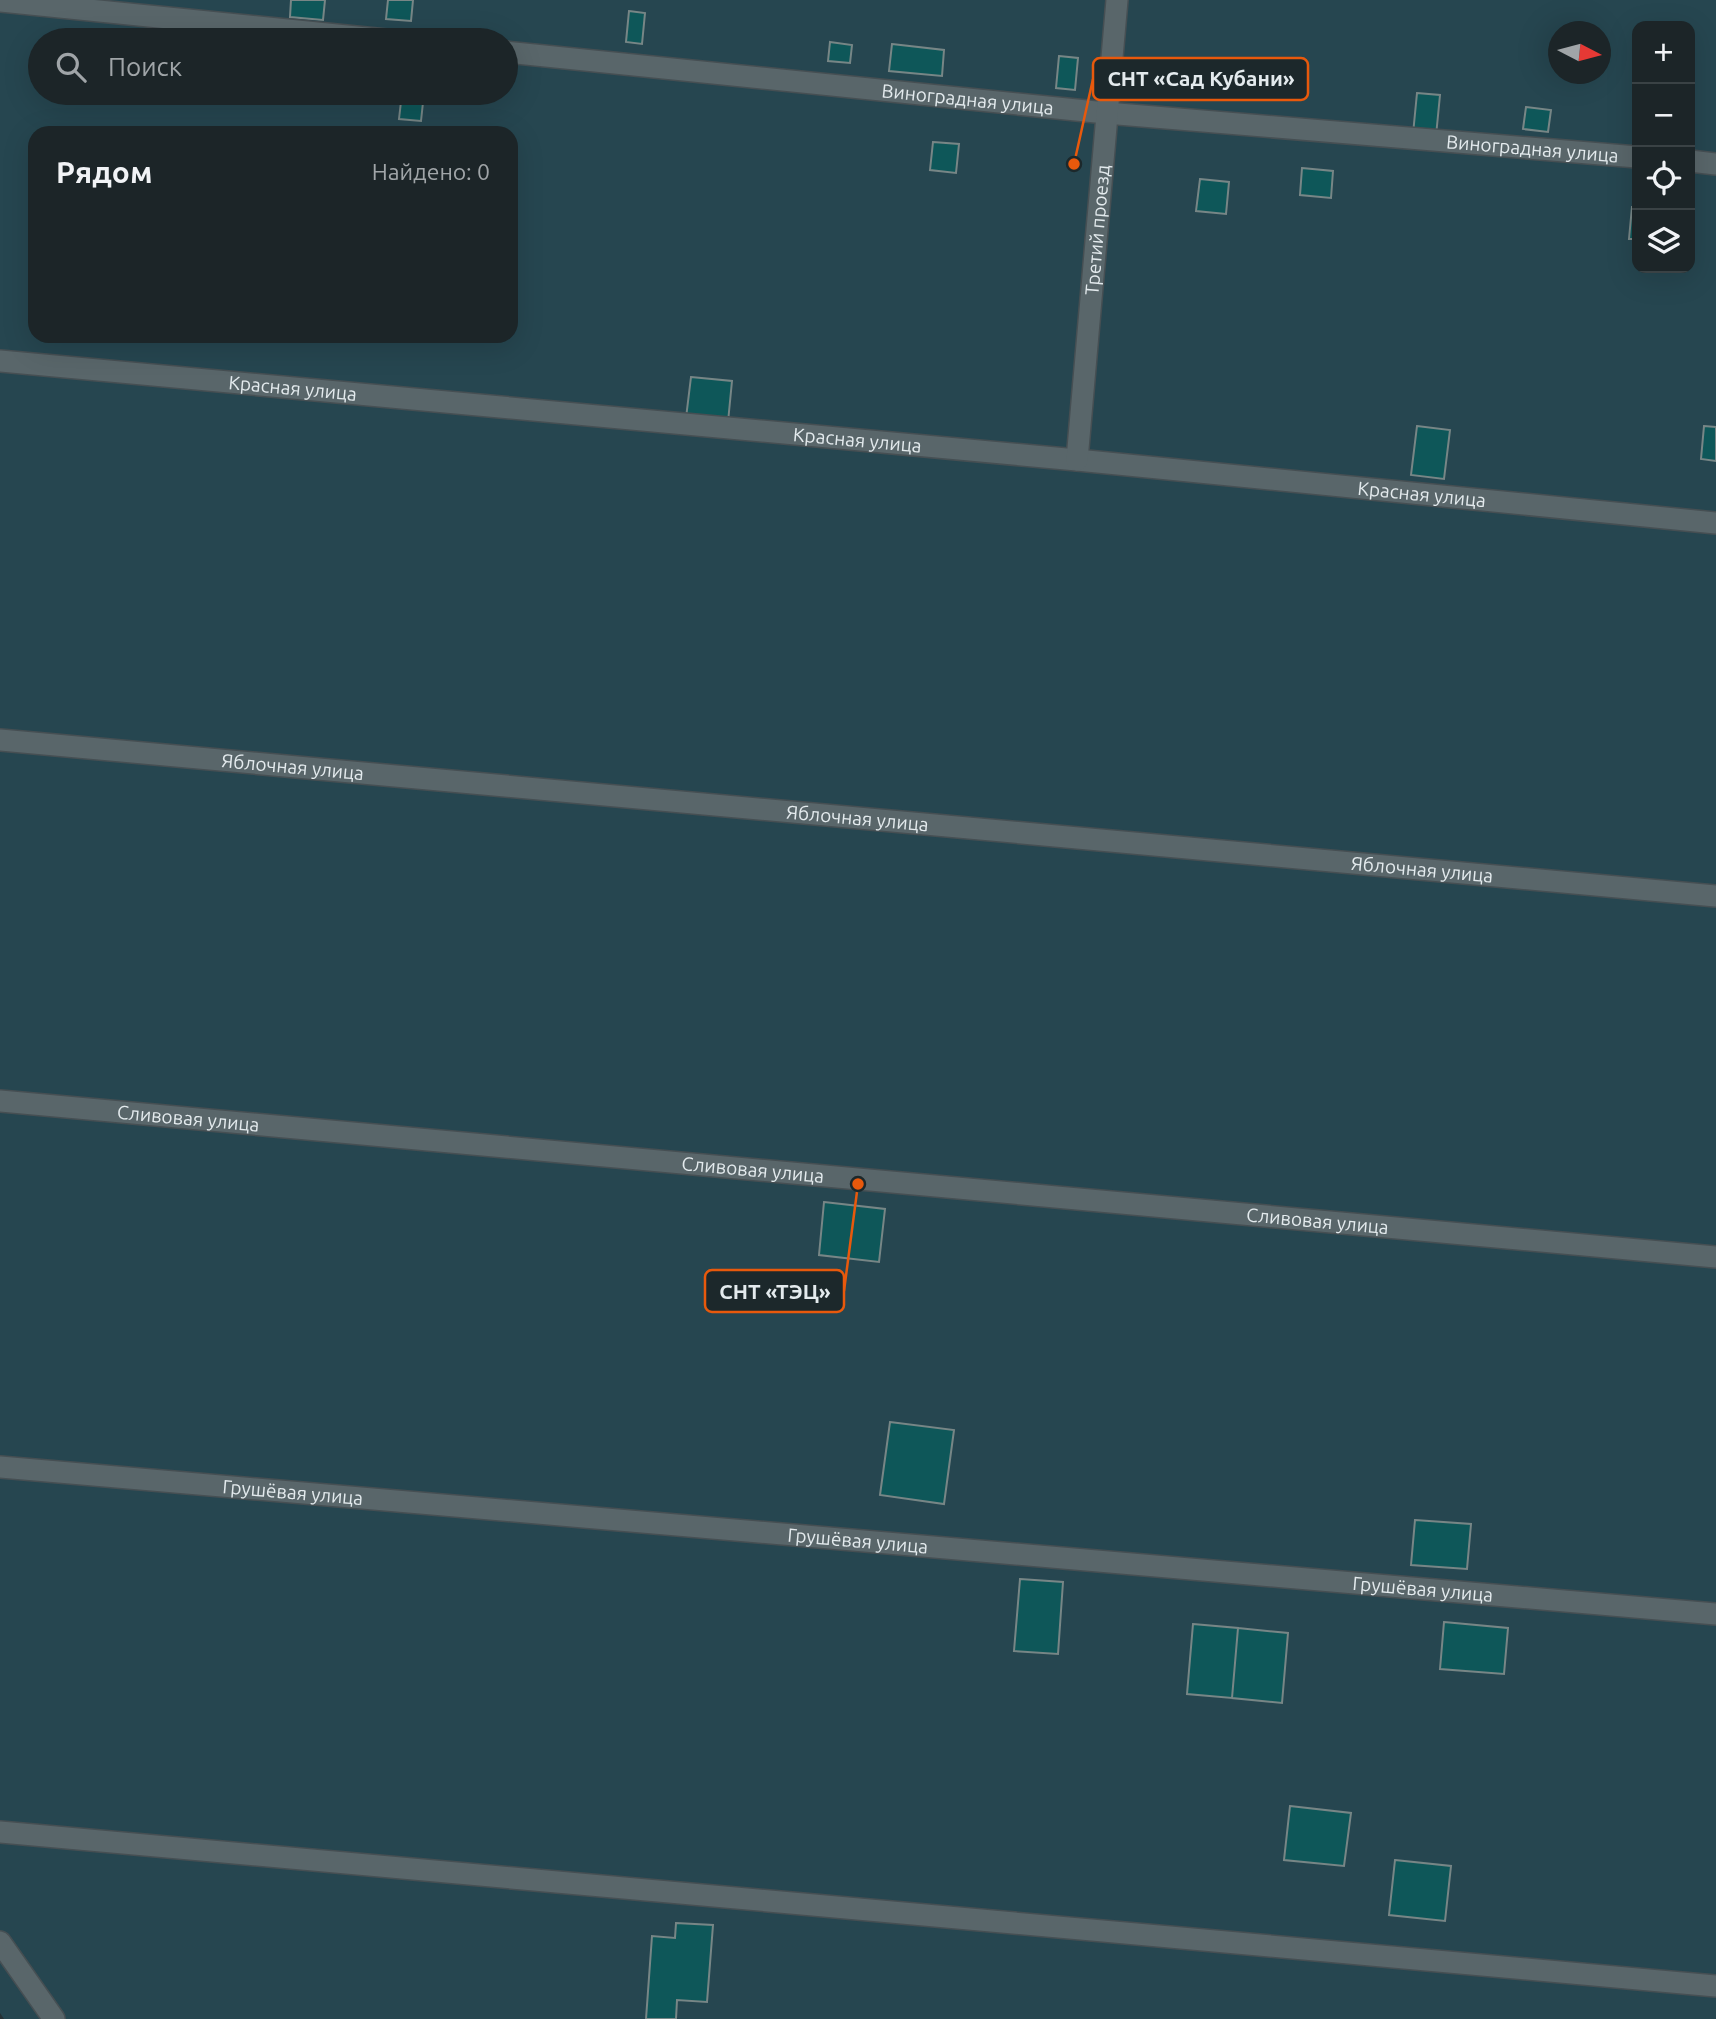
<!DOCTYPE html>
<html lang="ru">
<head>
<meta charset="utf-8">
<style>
  body { margin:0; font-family:Ubuntu,sans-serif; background:#252d30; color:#f1f3f6 }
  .controls { position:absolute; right:21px; top:21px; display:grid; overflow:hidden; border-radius:14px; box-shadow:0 7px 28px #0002 }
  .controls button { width:63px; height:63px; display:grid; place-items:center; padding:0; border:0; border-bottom:2px solid #3a4245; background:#1c2528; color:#f1f3f6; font:35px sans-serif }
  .compass { position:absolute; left:1548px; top:21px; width:63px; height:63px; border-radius:50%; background:#1c2528; box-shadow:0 7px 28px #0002; rotate:96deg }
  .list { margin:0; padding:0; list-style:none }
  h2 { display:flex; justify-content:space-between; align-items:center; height:91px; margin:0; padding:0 28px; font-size:30px }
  h2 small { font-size:23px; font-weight:400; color:#a0a5a8 }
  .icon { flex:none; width:38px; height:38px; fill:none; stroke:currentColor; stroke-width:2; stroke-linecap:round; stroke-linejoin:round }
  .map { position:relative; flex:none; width:1716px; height:2019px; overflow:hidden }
  .search { position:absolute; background:#1c2528; box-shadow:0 7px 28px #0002; left:28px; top:28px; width:490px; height:77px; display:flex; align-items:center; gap:18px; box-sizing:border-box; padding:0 24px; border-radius:38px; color:#a0a5a8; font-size:26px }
  .panel { position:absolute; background:#1c2528; box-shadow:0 7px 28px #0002; left:28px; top:126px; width:490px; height:217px; border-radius:21px }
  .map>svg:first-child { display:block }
  .green { fill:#264650; fill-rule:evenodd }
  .building { fill:#0e5759; stroke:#778686; stroke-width:2 }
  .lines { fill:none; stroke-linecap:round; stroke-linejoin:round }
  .street-casing { stroke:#464f53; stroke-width:24 }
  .street { stroke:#59666a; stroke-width:21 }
  .labels { text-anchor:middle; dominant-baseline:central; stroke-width:6; stroke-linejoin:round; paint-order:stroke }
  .street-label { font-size:19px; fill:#e3eaed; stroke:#1c282b }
  .leader { fill:none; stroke:#e8590c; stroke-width:2.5 }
  .callout-dot { fill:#e8590c; stroke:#1c282b; stroke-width:2.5 }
  .callout { fill:#1c282b; stroke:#e8590c; stroke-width:2.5 }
  .callout-label { font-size:21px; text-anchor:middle; font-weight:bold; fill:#e3eaed }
</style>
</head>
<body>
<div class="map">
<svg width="1716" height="2019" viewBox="0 0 1716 2019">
  <rect width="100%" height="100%" fill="#263135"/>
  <path class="green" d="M0 0H1716V2019H4L0 2013ZM1637 26H1690V268H1637ZM1558 32H1600V74H1558ZM40 40H506V93H40ZM35 133H511V336H35Z"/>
  <path class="building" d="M291 0H325L323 20 290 17Z
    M388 0H413L411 21 386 19Z
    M629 11 645 13 642 44 626 42Z
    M830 42 852 45 850 63 828 61Z
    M892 44 944 50 942 76 889 71Z
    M1059 56 1078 58 1075 90 1056 88Z
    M244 93H274L273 104 243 101Z
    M402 93H424L421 121 399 119Z
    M1417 93 1440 95 1436 136 1413 134Z
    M1526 107 1551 110 1548 132 1523 129Z
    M933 142 959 144 956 173 930 170Z
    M1302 168 1333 171 1331 198 1300 195Z
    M1200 179 1229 182 1226 214 1196 211Z
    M1632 207H1637V239H1629Z
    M691 377 732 381 728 422 686 418Z
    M1417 426 1450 430 1444 479 1411 475Z
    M1704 426 1716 427V461L1701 459Z
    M824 1202 885 1209 879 1262 819 1255Z
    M890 1422 954 1430 944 1504 880 1495Z
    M1415 1520 1471 1524 1467 1569 1411 1565Z
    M1020 1579 1063 1582 1058 1654 1014 1651Z
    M1444 1622 1508 1628 1504 1674 1440 1669Z
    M1193 1624 1238 1628 1232 1698 1187 1694Z
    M1238 1628 1288 1633 1282 1703 1232 1698Z
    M1290 1806 1351 1813 1344 1866 1284 1860Z
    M1395 1860 1451 1866 1445 1921 1389 1915Z
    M676 1923 713 1925 707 2002 677 2000 676 2019H646L652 1936 675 1938Z"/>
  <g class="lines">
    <defs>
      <g id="street">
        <path d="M0 1 386 40"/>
        <path id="s1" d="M506 52 1106 113 1637 157"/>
        <path d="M1690 161 1716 164"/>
        <path id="s2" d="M0 361 1077 460 1716 523"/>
        <path id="s3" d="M1077 460 1117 0"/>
        <path id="s4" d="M0 740 1716 896"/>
        <path id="s5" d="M0 1101 1716 1257"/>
        <path id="s6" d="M0 1467 1716 1614"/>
        <path d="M0 1832 1716 1986"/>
        <path d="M0 1942 54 2019"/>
      </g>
    </defs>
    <use href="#street" class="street-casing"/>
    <use href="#street" class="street"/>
  </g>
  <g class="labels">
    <g class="street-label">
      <text stroke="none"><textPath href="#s1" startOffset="464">Виноградная улица</textPath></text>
      <text stroke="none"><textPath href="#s1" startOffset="1031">Виноградная улица</textPath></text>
      <text stroke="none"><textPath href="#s3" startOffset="231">Третий проезд</textPath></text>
      <text stroke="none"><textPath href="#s2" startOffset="294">Красная улица</textPath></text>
      <text stroke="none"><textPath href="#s2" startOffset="861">Красная улица</textPath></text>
      <text stroke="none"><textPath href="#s2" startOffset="1428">Красная улица</textPath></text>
      <text stroke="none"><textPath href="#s4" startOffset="294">Яблочная улица</textPath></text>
      <text stroke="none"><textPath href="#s4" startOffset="861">Яблочная улица</textPath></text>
      <text stroke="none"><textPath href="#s4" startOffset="1428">Яблочная улица</textPath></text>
      <text stroke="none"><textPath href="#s5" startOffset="189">Сливовая улица</textPath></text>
      <text stroke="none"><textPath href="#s5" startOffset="756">Сливовая улица</textPath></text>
      <text stroke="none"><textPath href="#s5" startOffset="1323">Сливовая улица</textPath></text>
      <text stroke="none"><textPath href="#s6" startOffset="294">Грушёвая улица</textPath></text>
      <text stroke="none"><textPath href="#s6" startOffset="861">Грушёвая улица</textPath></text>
      <text stroke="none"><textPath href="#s6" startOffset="1428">Грушёвая улица</textPath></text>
    </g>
  </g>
  <path class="leader" d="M1074 164L1093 79M858 1184L844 1291"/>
  <g class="callout-dot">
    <circle cx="1074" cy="164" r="7"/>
    <circle cx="858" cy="1184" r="7"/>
  </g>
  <g class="callout">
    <rect x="1093" y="58" width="215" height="42" rx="7"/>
    <rect x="705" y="1270" width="139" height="42" rx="7"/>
  </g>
  <g class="callout-label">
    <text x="1201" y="86">СНТ «Сад Кубани»</text>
    <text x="775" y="1299">СНТ «ТЭЦ»</text>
  </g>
</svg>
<div class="controls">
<button>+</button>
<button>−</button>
<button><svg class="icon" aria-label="locate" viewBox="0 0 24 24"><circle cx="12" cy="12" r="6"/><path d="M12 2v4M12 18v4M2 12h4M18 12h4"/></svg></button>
<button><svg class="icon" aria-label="layers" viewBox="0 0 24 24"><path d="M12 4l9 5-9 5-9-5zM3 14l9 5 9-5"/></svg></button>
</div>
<svg class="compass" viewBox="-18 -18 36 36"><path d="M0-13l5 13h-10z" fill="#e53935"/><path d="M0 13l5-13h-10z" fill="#a0a5a8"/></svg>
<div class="search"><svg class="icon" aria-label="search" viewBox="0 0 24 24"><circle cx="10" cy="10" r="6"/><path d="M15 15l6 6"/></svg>Поиск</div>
<section class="panel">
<h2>Рядом<small>Найдено: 0</small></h2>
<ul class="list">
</ul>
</section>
</div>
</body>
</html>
